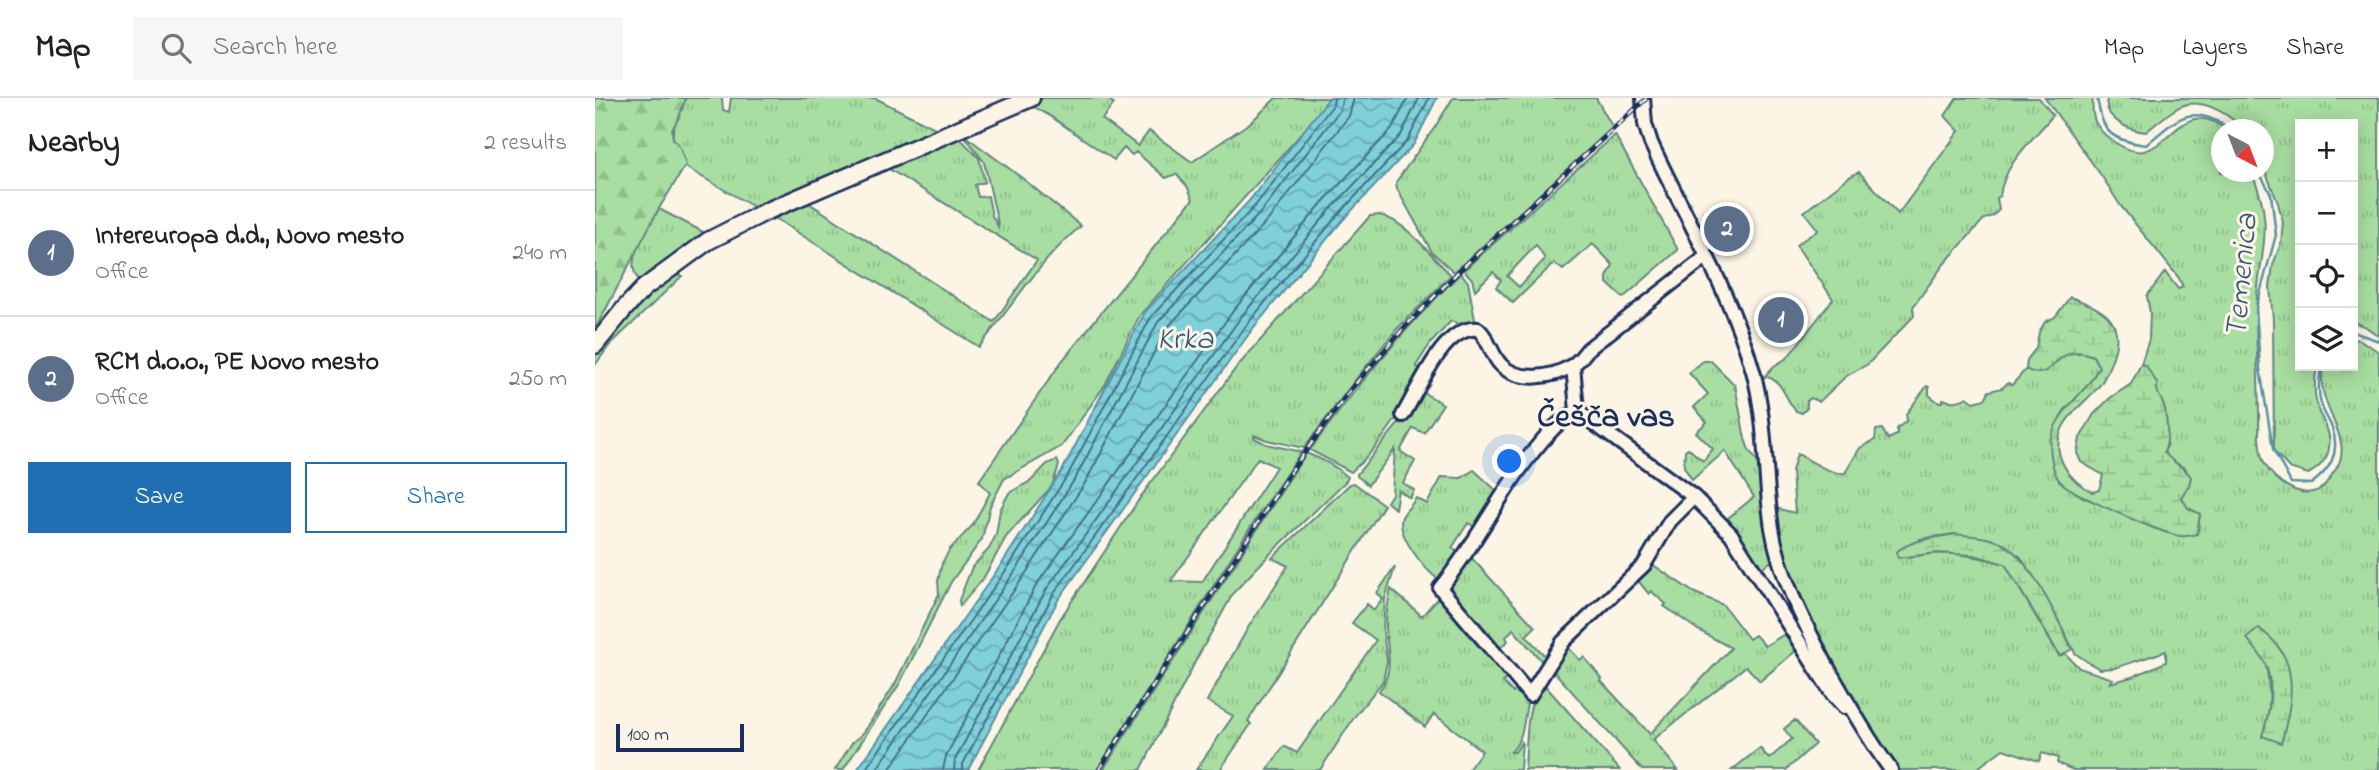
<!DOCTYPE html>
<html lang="en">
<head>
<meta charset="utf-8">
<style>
  body { margin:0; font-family:"Indie Flower",sans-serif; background:#f6f6f6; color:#222 }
  .controls { position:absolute; right:21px; top:21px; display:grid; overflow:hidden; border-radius:0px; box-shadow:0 4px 18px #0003 }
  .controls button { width:63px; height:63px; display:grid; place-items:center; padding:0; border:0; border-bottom:2px solid #e0e0e0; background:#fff; color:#222; font:35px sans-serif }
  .compass { position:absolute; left:1616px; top:21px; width:63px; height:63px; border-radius:50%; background:#fff; box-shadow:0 4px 18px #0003; rotate:138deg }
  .scale { position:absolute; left:21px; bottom:18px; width:128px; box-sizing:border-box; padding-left:7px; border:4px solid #1b2f5e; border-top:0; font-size:19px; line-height:24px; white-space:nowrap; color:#1b2f5e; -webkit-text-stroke:5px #fcf5e5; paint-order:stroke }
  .you { position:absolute; left:915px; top:364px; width:24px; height:24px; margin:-18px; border:5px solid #fff; border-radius:50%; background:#1a73e8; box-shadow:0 0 0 10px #1a73e833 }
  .badge { display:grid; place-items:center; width:46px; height:46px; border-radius:50%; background:#1f6fb2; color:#fff; font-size:23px; font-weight:700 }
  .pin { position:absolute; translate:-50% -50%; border:4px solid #fff; box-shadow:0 2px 7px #0006 }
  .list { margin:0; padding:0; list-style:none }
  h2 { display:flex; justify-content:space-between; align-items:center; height:91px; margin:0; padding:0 28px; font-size:30px }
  h2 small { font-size:23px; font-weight:400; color:#767676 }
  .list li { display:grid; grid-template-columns:46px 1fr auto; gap:21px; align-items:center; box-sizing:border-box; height:126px; padding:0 28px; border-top:2px solid #e0e0e0 }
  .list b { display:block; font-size:26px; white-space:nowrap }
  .list p { margin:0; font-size:23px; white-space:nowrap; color:#767676 }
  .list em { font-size:23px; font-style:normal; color:#767676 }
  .actions { display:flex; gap:14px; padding:21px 28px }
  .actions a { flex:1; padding:16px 0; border:2px solid #1f6fb2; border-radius:0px; text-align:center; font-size:24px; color:#1f6fb2 }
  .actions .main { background:#1f6fb2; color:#fff }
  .icon { flex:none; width:38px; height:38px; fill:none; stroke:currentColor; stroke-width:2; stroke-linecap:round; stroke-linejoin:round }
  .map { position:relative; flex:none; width:1784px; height:672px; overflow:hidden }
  header { display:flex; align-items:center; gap:42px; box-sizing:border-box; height:98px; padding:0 35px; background:#fff; border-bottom:2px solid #e0e0e0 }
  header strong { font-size:33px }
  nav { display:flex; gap:38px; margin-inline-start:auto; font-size:24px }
  .search { width:490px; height:63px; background:#f6f6f6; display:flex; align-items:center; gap:18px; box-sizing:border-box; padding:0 24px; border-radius:0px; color:#767676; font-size:26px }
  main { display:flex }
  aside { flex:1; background:#fff }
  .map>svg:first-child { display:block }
  .grass { fill:url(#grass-tufts); stroke:#628680; stroke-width:2; fill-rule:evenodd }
  .forest { fill:url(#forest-firs); stroke:#628680; stroke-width:2 }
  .wetland { fill:url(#wetland-marsh); stroke:#628680; stroke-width:2 }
  .water { fill:url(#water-waves); stroke:#5890a7; stroke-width:2 }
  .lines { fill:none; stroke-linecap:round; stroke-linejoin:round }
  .shore { stroke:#43708e; stroke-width:2 }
  .stream { stroke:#5890a7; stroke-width:2.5 }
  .minor-casing { stroke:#1b2f5e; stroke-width:18 }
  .major-casing { stroke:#1b2f5e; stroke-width:21 }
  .minor { stroke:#fcf5e5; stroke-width:12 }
  .major { stroke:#fcf5e5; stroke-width:16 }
  .rail-casing { stroke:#1b2f5e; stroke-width:5 }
  .rail { stroke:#fcf5e5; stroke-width:2.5; stroke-dasharray:8; stroke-linecap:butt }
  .labels { text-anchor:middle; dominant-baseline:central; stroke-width:6; stroke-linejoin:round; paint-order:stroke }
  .water-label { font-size:32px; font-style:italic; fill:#34587c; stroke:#fcf5e5 }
  .quarter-label { font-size:33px; font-weight:bold; fill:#1b2f5e; stroke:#fcf5e5 }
</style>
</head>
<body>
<header>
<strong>Map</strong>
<div class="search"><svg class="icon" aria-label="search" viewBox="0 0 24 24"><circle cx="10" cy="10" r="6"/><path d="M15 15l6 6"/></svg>Search here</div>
<nav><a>Map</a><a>Layers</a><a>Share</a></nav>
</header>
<main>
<aside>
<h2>Nearby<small>2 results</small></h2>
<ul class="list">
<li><span class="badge" style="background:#5c6f8a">1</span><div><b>Intereuropa d.d., Novo mesto</b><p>Office</p></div><em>240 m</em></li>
<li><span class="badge" style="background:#5c6f8a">2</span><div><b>RCM d.o.o., PE Novo mesto</b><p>Office</p></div><em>250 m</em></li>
</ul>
<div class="actions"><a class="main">Save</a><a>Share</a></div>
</aside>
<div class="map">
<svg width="1784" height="672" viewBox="0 0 1784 672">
  <defs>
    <pattern id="grass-tufts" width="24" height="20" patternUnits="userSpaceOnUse" patternTransform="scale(1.75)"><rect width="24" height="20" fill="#a8dea1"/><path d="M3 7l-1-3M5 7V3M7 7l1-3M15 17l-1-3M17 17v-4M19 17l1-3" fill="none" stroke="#90bf8d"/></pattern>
    <pattern id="forest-firs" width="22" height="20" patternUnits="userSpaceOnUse" patternTransform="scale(1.75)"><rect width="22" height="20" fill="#a8dea1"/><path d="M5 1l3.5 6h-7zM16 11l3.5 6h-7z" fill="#90bf8d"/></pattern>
    <pattern id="wetland-marsh" width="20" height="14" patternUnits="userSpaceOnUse" patternTransform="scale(1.75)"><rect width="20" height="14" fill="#a8dea1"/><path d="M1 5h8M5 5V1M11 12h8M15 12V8" fill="none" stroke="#90bf8d"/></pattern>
    <pattern id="water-waves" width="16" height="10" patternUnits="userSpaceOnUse" patternTransform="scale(1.75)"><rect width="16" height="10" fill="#80d1d7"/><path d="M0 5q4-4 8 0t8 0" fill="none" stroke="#68aab2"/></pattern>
  </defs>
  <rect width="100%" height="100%" fill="#fcf5e5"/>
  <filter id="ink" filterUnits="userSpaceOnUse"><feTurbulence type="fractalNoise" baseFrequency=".0143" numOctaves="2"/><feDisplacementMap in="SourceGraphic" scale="14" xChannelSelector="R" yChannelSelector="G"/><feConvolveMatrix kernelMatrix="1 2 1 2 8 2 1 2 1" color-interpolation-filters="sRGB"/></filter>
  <g filter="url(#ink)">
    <path class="grass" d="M91 0H127L128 12 134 14 136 0H280L346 33 164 112 90 69C89 60 83 52 79 43 74 32 86 11 91 0Z
      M449 0H512L519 6 507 21 543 48 554 33 597 64 656 24 681 0H735L722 18 545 217 510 287 467 348 409 381 395 408 387 441 356 484 305 585 248 672H240L257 645 269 634 300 586 344 496 343 483 347 465 355 451 377 428 395 395 384 383 467 263 598 101 592 88 581 76 571 80 541 54 537 57 529 50 519 62 455 18 434 6Z
      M858 0H1001L1018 30 859 174 837 154 802 91 801 84 840 29Z
      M1362 0H1444L1458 17C1437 43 1409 65 1405 98L1402 100 1404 112 1398 118 1389 121 1349 166 1318 209 1319 218 1273 266 1250 279 1224 304 1216 300 1212 303V310L1207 315 1201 313C1190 302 1187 279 1169 279L1179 268 1192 260 1238 201 1201 147 1223 132 1209 114 1254 79 1264 74 1303 116 1364 33 1350 18Z
      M1450 0H1498C1497 9 1497 19 1502 27 1510 40 1533 56 1549 53 1581 44 1588 1 1631 31L1626 32V74H1656C1683 129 1662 160 1661 215 1661 256 1665 298 1664 339 1665 348 1665 357 1669 365 1679 383 1708 405 1728 389 1732 385 1737 376 1741 371 1762 339 1717 307 1729 268H1758V241L1765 242 1784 254V672H1478L1462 665 1463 660 1447 655 1444 663 1408 651 1380 672H1302C1250 594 1194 504 1180 410L1200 415 1197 373 1202 356C1216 362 1235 377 1250 375L1265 350 1280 342 1281 332 1287 331 1293 341 1302 337V331L1312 322 1311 316 1332 288 1334 289V297L1343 304H1347L1348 301C1357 305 1364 304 1372 299L1379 304 1390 301 1394 293 1407 290 1413 285 1417 287 1431 271C1461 287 1457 242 1498 258L1504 269 1494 286 1469 313 1456 357 1464 383 1488 399 1564 431 1602 436 1605 416 1593 410 1586 399 1594 387 1591 371 1573 360 1569 354 1572 348 1570 310 1561 296 1551 268 1546 266 1554 241 1555 215 1552 198 1570 174 1583 191 1588 189 1584 180 1525 107 1508 80ZM1359 436 1425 458 1459 514 1480 555 1494 565 1505 571 1520 570 1571 553V564L1537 579 1515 585 1518 581 1484 570 1469 554 1464 558 1410 466C1378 457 1347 451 1314 460L1325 441ZM1671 567 1693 619 1668 638C1676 611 1676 594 1671 567Z
      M1512 0H1784V238L1771 229 1758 224V26H1705V268H1722C1719 283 1718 296 1723 311 1724 317 1728 321 1730 326 1740 348 1733 366 1713 376L1694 370 1679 353 1678 222 1675 189 1678 167 1686 145 1688 124 1683 105 1669 70 1668 32 1647 31C1636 17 1612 3 1593 6 1578 9 1563 25 1551 34 1533 32 1508 21 1512 0Z
      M369 37 427 80 486 128C445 162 417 208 384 249L175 117 209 102 399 224 442 162 289 68 361 39H364L384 60 390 84 380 87 383 99 393 98 397 118 404 130 389 64Z
      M1020 37 1083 152 1028 200 1012 185V179L1018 167 998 146 968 172 959 165 918 205 901 189 906 182 898 174 880 192 877 181 869 172ZM941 147 950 161 924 189 912 178Z
      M64 111 114 137 53 180 43 181C28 161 53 130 64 111Z
      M785 117C812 124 835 157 856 177L801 232 764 277 709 350 672 342 659 337V340L671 346 706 354 653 433 502 672H383L465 521 547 397 641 270 775 118ZM663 360 681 369 607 484 576 483Z
      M79 173 87 178 15 247 0 267V257L7 247 44 204Z
      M866 175 873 184 881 227 877 225 867 231 864 226 856 223 835 246 821 268 829 273C809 309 788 346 756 374L715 352C761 289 810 229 866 175Z
      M1108 263H1116L1140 287 1150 341 1154 352 1162 363 1168 364 1180 461 1166 470 1133 420 1159 399 1130 353 1097 382 1089 369 1090 352 1093 350 1108 363 1118 351 1101 334 1112 324 1099 309 1113 296 1094 275Z
      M824 292 848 306 829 335 818 330 805 353 820 363 808 385 819 392 815 400 803 392 800 411 792 404 797 396 800 351 773 387 762 378V376L813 314Z
      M711 355C727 361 741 368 753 379L751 383 675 456 639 494 602 560 546 672H508Z
      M462 362 464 367 457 388 411 439 388 481 365 508 364 502 377 469 394 451 401 437 405 412 414 395 436 383 452 366Z
      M879 372 905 396 883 431 873 425 857 450 867 457 844 482C831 473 800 436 807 419 810 413 817 407 821 400L832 406 847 379 866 380Z
      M759 385 789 407 653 623 656 626 654 629 625 672H601L638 618 612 603 654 528 693 468 677 460 755 386Z
      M873 456 940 529 931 538 953 561 950 567 918 531 911 539 913 543 900 554 850 493Z
      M1054 464 1098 494 1128 507 1154 541 1160 537 1170 548 1193 534 1203 551 1165 583 1151 568 1058 642 1083 672H1047L955 569 971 547 985 562 989 559 1007 581 1006 583 1055 636 1136 550 1103 532 1069 508 1071 506 1056 493 1054 496 1040 479Z
      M800 469 790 501 788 533 792 563 788 583 760 618 725 672H673L689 648 702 655 781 542 757 525 772 506 779 512 788 501 782 495Z
      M796 491 827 518 846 496 915 576 908 584 918 595 925 589 934 597C928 617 931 638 916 654H920L927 643 925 672H873L887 653 839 616 830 629 784 593C800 573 792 553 791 529 791 517 793 503 796 491Z
      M946 583 1025 672H930C932 641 930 610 946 583Z
      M1200 622 1220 646 1191 672H1137L1165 650 1174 661 1197 641 1189 631Z"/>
    <path class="forest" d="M0 0H91L84 19 77 32 78 41 84 47 91 67 63 112 0 232Z"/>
    <path class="wetland" d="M1475 199C1509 211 1533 223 1516 264 1513 272 1510 281 1504 288 1494 301 1480 310 1471 324 1452 352 1472 382 1498 394L1504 392 1508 377 1486 364 1482 355 1485 340 1499 316 1515 300 1536 286 1546 266 1551 268 1562 285C1561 299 1568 300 1570 312 1572 324 1574 344 1569 354 1576 364 1589 368 1596 379L1594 387 1586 399 1593 410 1605 416 1602 436C1597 437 1591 439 1586 438 1569 437 1473 395 1464 382 1457 373 1454 351 1456 340 1463 311 1492 295 1504 269L1498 258C1457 242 1461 288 1431 271L1432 262 1441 250 1444 234 1450 224 1460 219Z
      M1359 436C1376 438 1393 438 1408 446 1436 461 1463 522 1477 551L1465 558 1410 466 1379 457 1342 455 1303 460 1301 454C1319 440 1339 441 1359 436Z
      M1664 530C1669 535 1676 539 1680 545 1705 572 1695 614 1686 645L1667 638C1674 616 1680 591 1671 568 1668 558 1658 549 1652 540Z"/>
    <path class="water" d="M734 0H842L819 46 747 123 659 229 463 502 373 672H262L408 464 468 371 550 214 654 103Z"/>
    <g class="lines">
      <path class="shore" d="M270 672 414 468 474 375 556 219 660 108 738 7 739 0
        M281 672 421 472 481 379 563 224 666 114 745 12 748 0
        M294 672 429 478 490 385 572 230 674 121 754 18 759 0
        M348 672 351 658 442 486 638 213 727 105 797 31 813 0
        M359 672 360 662 451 492 646 219 735 112 806 37 824 0
        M368 672V666L458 497 653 225 742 118 813 42 834 0"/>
      <path class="stream" d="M1502 0C1508 35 1515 42 1551 47 1584 19 1596 4 1637 32
        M1664 74 1676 96 1681 137 1661 210 1665 271 1678 351 1696 385 1716 386C1735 372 1746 355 1737 330 1734 322 1728 314 1726 306 1722 293 1724 280 1727 268
        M1758 234 1784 243"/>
      <defs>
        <path id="minor" d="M1048 0 1050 26 1056 45C1090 119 1136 194 1158 273 1172 324 1169 378 1177 430 1185 480 1209 524 1232 568 1252 604 1272 639 1296 672
          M978 267 982 313 1099 399 1136 436 1238 597 1249 609
          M982 313C973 319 963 325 956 333 911 380 886 441 845 490L935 597 968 544 1049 467 1075 423 1099 399
          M808 317C823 293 848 227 883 231 894 240 896 257 906 267 924 285 958 280 978 267 984 263 989 256 993 251L1111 159"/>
        <path id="major" d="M0 247 30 210 49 190 113 143 170 114 436 0"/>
      </defs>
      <use href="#minor" class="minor-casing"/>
      <use href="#major" class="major-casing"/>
      <use href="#minor" class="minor"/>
      <use href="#major" class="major"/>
      <defs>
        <path id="rail" d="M504 672 694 376 756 291 808 231 866 171 1052 0"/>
      </defs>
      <use href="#rail" class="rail-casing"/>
      <use href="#rail" class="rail"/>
    </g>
  </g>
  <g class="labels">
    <g class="water-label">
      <text transform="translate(1648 178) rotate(-85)">Temenica</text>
      <text x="590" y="242">Krka</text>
    </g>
    <g class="quarter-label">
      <text x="1011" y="320">Češča vas</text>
    </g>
  </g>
</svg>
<div class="controls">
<button>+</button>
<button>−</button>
<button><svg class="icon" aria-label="locate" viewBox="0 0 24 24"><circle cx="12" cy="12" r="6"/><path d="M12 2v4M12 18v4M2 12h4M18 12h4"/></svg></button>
<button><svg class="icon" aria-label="layers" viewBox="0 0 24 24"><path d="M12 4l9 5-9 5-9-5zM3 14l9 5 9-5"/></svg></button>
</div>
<svg class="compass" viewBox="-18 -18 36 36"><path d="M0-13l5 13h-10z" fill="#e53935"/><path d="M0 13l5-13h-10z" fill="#767676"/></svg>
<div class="scale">100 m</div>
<div class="you"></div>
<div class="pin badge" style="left:1186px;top:222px;background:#5c6f8a">1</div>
<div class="pin badge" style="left:1132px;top:131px;background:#5c6f8a">2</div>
</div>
</main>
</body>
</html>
